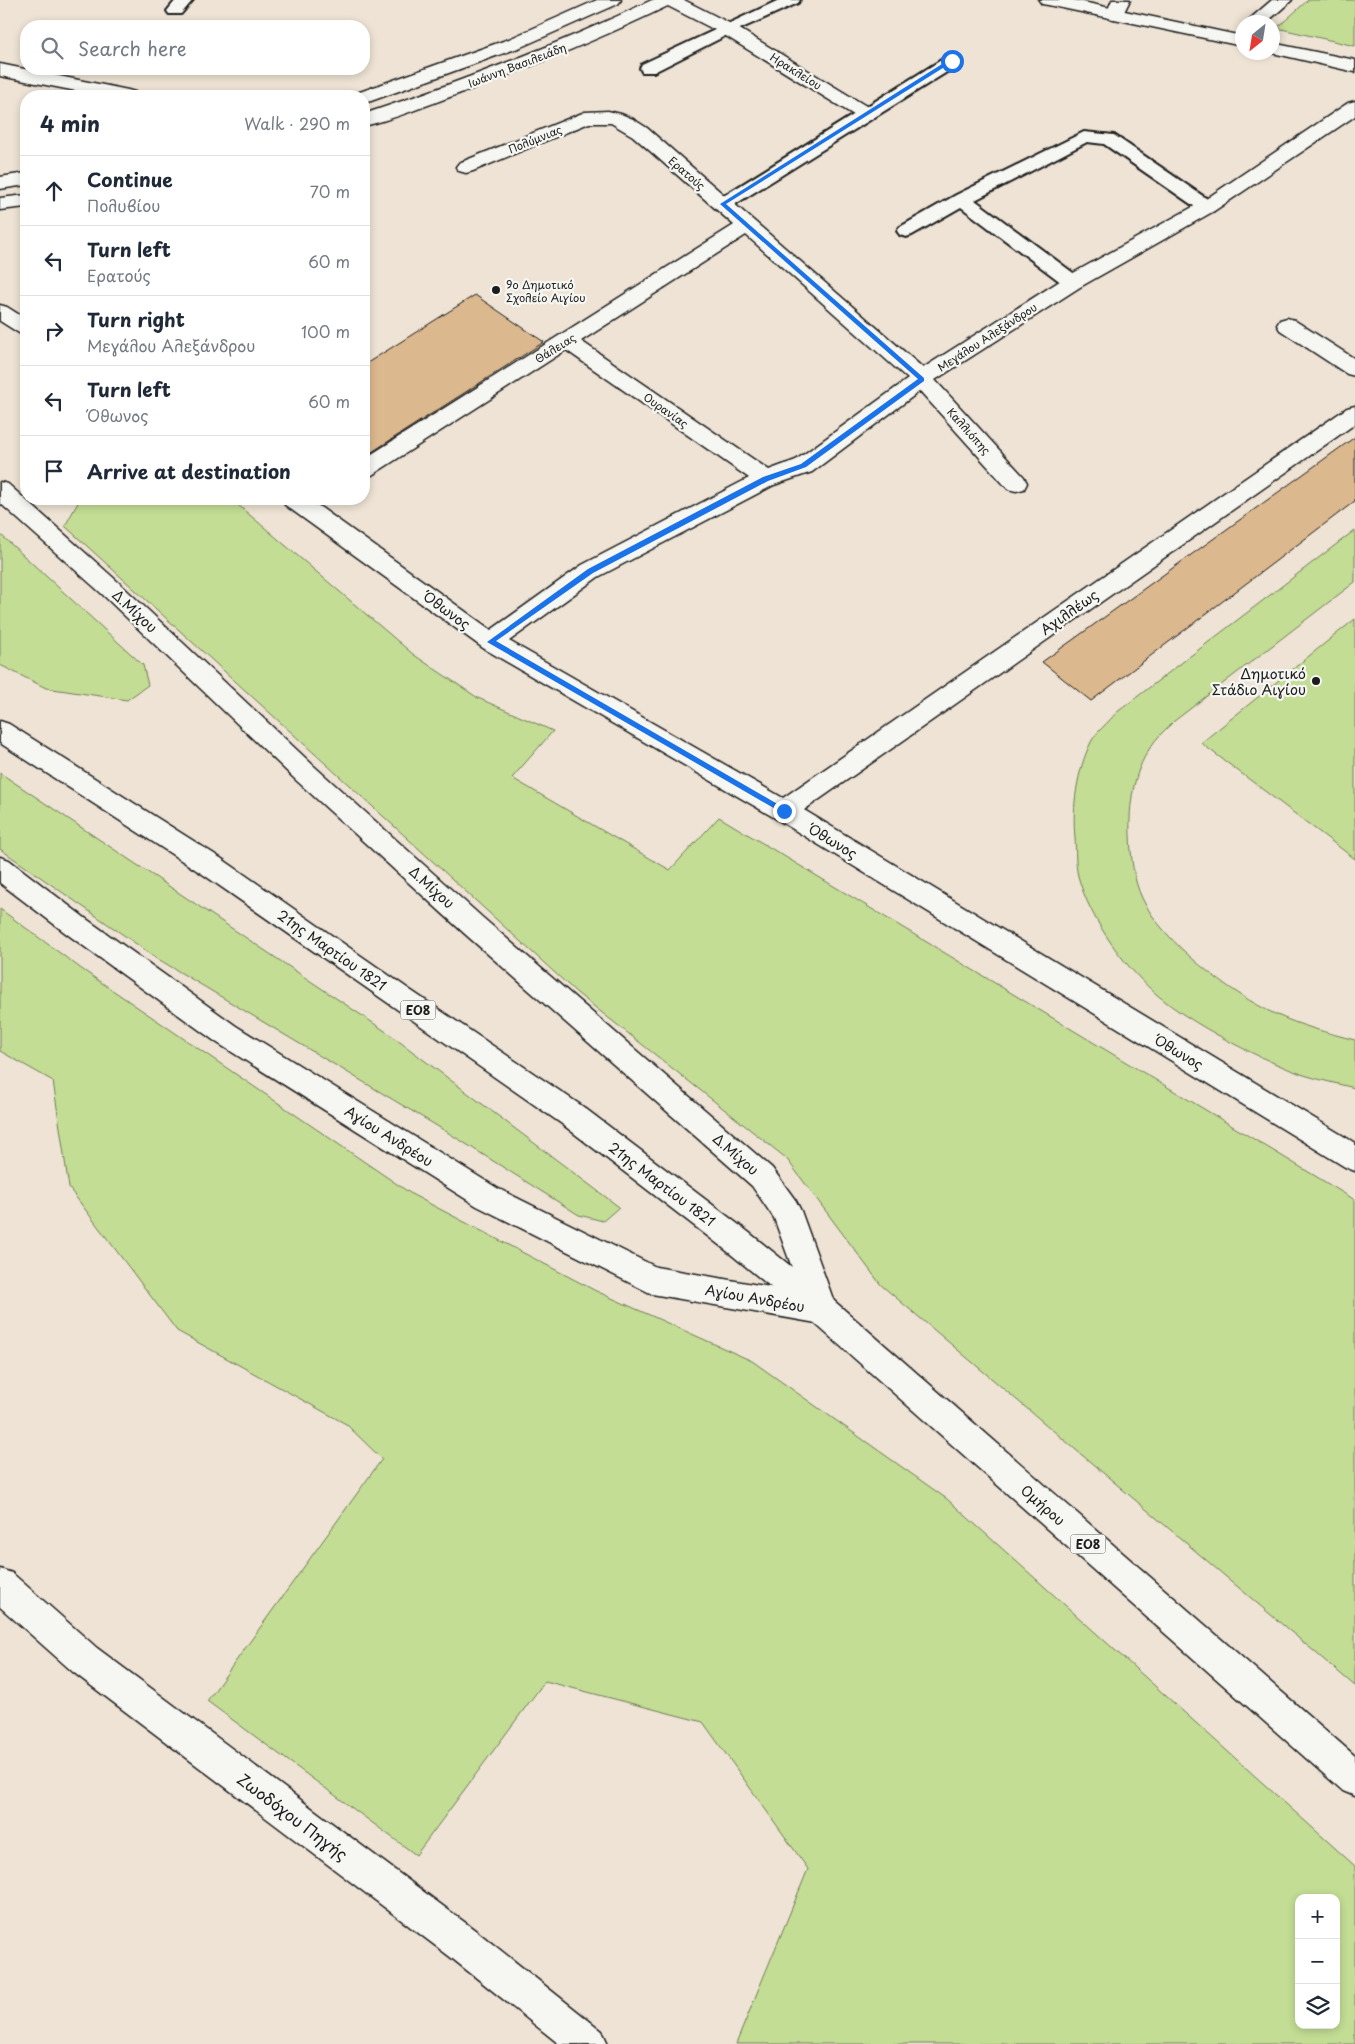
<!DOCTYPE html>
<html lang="en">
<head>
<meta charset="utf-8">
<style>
  body { margin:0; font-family:"Playpen Sans",sans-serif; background:#f6f6f7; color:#1f2937 }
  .controls { position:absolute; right:15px; bottom:15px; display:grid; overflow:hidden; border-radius:10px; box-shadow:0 2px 8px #0003 }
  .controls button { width:45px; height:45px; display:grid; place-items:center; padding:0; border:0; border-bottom:1px solid #e0e1e3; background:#fff; color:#1f2937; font:25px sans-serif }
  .compass { position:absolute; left:1235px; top:15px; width:45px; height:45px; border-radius:50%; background:#fff; box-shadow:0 2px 8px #0003; rotate:210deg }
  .stop { position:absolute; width:15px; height:15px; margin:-11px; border:4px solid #1a73e8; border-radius:50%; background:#fff }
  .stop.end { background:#1a73e8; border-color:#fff; box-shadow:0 1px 5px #0008 }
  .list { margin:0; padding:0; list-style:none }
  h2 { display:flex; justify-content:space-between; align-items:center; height:65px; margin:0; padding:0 20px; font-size:21px }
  h2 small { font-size:16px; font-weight:400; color:#747a83 }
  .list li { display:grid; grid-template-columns:32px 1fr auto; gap:15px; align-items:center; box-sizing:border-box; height:70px; padding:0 20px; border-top:1px solid #e0e1e3 }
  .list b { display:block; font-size:19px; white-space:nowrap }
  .list p { margin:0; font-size:16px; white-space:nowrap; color:#747a83 }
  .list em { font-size:16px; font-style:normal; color:#747a83 }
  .icon { flex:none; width:28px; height:28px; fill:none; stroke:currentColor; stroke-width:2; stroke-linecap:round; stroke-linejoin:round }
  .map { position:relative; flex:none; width:1355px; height:2044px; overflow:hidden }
  .search { position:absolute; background:#fff; box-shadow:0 2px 8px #0003; left:20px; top:20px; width:350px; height:55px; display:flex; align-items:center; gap:12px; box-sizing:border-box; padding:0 18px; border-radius:20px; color:#747a83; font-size:19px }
  .panel { position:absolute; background:#fff; box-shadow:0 2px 8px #0003; left:20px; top:90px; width:350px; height:415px; border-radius:20px }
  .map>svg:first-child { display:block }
  .green { fill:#c3dd94; stroke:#707c58; fill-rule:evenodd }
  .building { fill:#dcb88e; stroke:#1c1c1c }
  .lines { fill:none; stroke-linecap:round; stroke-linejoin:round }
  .service-casing { stroke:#1c1c1c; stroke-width:4 }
  .minor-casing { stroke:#1c1c1c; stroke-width:3 }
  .tertiary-casing { stroke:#1c1c1c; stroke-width:3 }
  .secondary-casing { stroke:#1c1c1c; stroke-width:3 }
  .primary-casing { stroke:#1c1c1c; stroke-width:3 }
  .service { fill:#f6f6f2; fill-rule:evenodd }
  .minor { fill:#f6f6f2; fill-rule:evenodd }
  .tertiary { fill:#f6f6f2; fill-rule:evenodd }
  .secondary { fill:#f6f6f2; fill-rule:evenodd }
  .primary { fill:#f6f6f2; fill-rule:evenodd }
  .route { fill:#1a73e8 }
  .poi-dot { fill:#1c1c1c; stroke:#f6f6f2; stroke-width:2 }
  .labels { text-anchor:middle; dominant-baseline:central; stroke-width:4.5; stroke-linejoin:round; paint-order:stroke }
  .far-street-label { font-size:11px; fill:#1c1c1c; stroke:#f6f6f2 }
  .far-poi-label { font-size:11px; fill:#1c1c1c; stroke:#f6f6f2; text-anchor:start }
  .shield { fill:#f6f6f2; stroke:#5d5d5c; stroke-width:1 }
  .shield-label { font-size:12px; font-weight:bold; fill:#1c1c1c }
  .street-label { font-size:14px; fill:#1c1c1c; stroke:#f6f6f2 }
  .poi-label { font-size:14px; fill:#1c1c1c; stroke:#f6f6f2; text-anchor:end }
  .near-street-label { font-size:16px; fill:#1c1c1c; stroke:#f6f6f2 }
</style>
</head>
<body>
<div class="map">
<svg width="1355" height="2044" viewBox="0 0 1355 2044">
  <rect width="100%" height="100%" fill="#eee3d4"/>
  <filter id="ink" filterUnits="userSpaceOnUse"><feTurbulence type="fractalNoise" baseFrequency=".02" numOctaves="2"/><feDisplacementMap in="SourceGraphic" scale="10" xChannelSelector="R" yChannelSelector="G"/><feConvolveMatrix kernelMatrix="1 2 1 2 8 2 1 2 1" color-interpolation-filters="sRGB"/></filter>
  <g filter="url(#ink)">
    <path class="green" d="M1308 0H1355V46L1277 28Z
      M80 499H231L414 655 478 698 553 731 512 778 670 870 719 817 1355 1200V1686L881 1285 786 1158 577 993 65 526Z
      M1355 530V582L1173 722C1165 730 1156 738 1150 748 1133 773 1129 805 1130 835 1131 856 1133 879 1142 898 1163 943 1232 994 1275 1014 1301 1026 1328 1033 1355 1040V1088C1338 1084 1320 1080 1304 1075 1262 1060 1201 1029 1166 1002 1129 974 1090 921 1078 876 1075 864 1076 850 1075 838 1072 806 1077 771 1091 742 1096 732 1109 722 1116 713Z
      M0 534 143 665 148 685 127 700 46 688 0 665Z
      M1355 619V859L1201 743Z
      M0 773 388 1033 619 1207 603 1221 579 1215 447 1132 158 959 0 849Z
      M0 909 83 970 413 1195 596 1291 752 1361 947 1499 1355 1866V2044H736L808 1869 703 1722 545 1681 416 1855 207 1701 382 1459 346 1424 177 1331 69 1188 53 1081 0 1051ZM1299 1898H1336V2025H1299Z"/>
    <path class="building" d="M475 295 544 342 364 457V365Z
      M1355 437V501L1091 701 1042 662Z"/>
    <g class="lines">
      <defs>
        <path id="service" d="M176 0H193L181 14H169L167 11Z
          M779 0H800L798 3 733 32 654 72H642L640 68 642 64Z
          M952 56 958 57 960 61 958 65 729 208 723 210 717 208 714 204 717 200 946 57Z
          M1084 132 1114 135 1213 203 1216 207 1213 211 1207 213 1201 211 1104 144 1087 142 975 200 1080 278 1082 282 1080 286 1073 288 1066 286 961 207 912 235 906 237 900 235 897 231 900 227 956 195Z"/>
        <path id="minor" d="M661 0H684L733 25 871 109 873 113 871 117 864 119 857 117 721 33 664 4Z
          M1112 0H1130L1121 18 1115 19 1109 18 1106 14Z
          M1272 0H1292L1267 22H1248L1251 18Z
          M0 64 128 90 135 92 137 96H102L0 76Z
          M1355 101V116L1214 211 1080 287 935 380 1024 477 1027 483 1024 489 1016 491 1008 489 920 391 812 472 774 485 598 577 509 641 783 798 1347 408 1355 406V424L804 810 1355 1143V1171L1345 1167 775 818 483 648 285 505 282 499H309L491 630 582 565 749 478 566 350 372 475 364 477V459L734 225 633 136 611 123H589L473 171 466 173 459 171 456 167 459 163 585 112 608 111 621 114 633 119 647 128 923 368 1066 277 1200 203 1348 103ZM746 235 908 379 796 460 769 470 581 341Z
          M0 305 7 307 26 319V335L19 333 0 321Z
          M1287 318 1294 320 1355 359V376L1347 374 1280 330 1277 325 1280 320Z
          M0 857 9 860 85 918 236 1026 497 1188 656 1267 822 1296 833 1300 837 1310 833 1320 822 1324 652 1294 477 1206 216 1042 67 934 0 883Z"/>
        <path id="tertiary" d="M597 0H621L618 4 521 47 371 101 364 103V96H355L357 93 509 39Z
          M652 0H675L672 4C602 38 531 67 458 94 427 105 395 119 364 126V114C462 81 558 45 652 0Z
          M1039 0H1073L1242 36V46L1048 5 1042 4Z
          M1272 43 1355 60V72L1268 52H1272Z
          M26 173V185L0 189V177Z
          M26 195V207L0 210V198Z
          M0 482 8 484 117 581 315 767 483 918 772 1168 796 1201 801 1211 837 1310 833 1320 822 1324 811 1320 774 1218 752 1186 465 934 297 781 101 593 0 503Z"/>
        <path id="secondary" d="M0 1569 12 1573 97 1648 475 1930 602 2031 608 2044H559L449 1956 73 1672 0 1607Z"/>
        <path id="primary" d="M0 721 9 724 222 859 410 990 582 1106 747 1231 833 1300 1355 1756V1796L1343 1791 811 1320 727 1251 562 1124 204 875 0 743Z"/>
      </defs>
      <use href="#service" class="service-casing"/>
      <use href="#minor" class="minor-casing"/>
      <use href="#tertiary" class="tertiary-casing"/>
      <use href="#secondary" class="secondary-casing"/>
      <use href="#primary" class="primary-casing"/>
      <use href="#service" class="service"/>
      <use href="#minor" class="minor"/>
      <use href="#tertiary" class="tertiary"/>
      <use href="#secondary" class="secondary"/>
      <use href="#primary" class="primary"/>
    </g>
  </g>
  <path class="route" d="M950 59 954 61 726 204 924 378V381L806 467 768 481 593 573 496 641 786 809V813L784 814 487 642 588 569 763 477 801 464 918 379 720 204Z"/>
  <g class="poi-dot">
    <circle cx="496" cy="290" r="5"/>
    <circle cx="1316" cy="681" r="5"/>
  </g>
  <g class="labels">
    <g class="far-street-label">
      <text transform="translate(517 65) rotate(-21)">Ιωάννη Βασιλειάδη</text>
      <text transform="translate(796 71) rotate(32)">Ηρακλείου</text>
      <text transform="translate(535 139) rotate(-22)">Πολύμνιας</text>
      <text transform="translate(687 173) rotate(41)">Ερατούς</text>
      <text transform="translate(987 337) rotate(-33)">Μεγάλου Αλεξάνδρου</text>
      <text transform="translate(555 348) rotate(-32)">Θάλειας</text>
      <text transform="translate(666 410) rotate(35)">Ουρανίας</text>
      <text transform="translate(969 431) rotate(48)">Καλλιόπης</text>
    </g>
    <g class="far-poi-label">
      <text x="506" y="284">9ο Δημοτικό<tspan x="506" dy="13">Σχολείο Αιγίου</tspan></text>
    </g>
    <g class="shield">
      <rect x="400.5" y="1000.5" width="35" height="19" rx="4"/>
      <rect x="1070.5" y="1534.5" width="35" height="19" rx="4"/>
    </g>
    <g class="shield-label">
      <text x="418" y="1010">ΕΟ8</text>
      <text x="1088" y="1544">ΕΟ8</text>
    </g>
    <g class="street-label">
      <text transform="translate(447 610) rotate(36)">Όθωνος</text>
      <text transform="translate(135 611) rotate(43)">Δ.Μίχου</text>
      <text transform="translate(1069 612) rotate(-35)">Αχιλλέως</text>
      <text transform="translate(833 841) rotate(31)">Όθωνος</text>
      <text transform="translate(432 887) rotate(42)">Δ.Μίχου</text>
      <text transform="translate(332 950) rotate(35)">21ης Μαρτίου 1821</text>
      <text transform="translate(1179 1052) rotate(31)">Όθωνος</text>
      <text transform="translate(389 1136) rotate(32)">Αγίου Ανδρέου</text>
      <text transform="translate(736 1154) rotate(41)">Δ.Μίχου</text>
      <text transform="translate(662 1184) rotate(37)">21ης Μαρτίου 1821</text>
      <text transform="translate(755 1298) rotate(10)">Αγίου Ανδρέου</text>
      <text transform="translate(1043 1505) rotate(41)">Ομήρου</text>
    </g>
    <g class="poi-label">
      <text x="1306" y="673">Δημοτικό<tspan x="1306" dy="16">Στάδιο Αιγίου</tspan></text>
    </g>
    <g class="near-street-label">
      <text transform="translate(293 1816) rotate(37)">Ζωοδόχου Πηγής</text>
    </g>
  </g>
</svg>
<div class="controls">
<button>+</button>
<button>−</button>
<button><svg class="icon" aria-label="layers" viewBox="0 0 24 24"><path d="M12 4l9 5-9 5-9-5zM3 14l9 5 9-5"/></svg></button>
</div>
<svg class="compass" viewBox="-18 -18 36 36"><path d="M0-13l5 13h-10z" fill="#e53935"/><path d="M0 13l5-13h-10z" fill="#747a83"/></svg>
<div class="stop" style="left:952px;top:61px"></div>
<div class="stop end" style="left:784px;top:811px"></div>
<div class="search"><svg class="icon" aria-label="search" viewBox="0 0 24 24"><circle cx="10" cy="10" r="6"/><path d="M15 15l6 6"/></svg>Search here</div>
<section class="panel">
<h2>4 min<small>Walk · 290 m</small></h2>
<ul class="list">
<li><svg class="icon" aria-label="ahead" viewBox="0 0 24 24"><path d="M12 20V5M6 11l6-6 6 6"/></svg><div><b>Continue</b><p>Πολυβίου</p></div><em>70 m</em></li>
<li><svg class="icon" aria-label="left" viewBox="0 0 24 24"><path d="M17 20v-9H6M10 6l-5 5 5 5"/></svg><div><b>Turn left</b><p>Ερατούς</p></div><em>60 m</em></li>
<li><svg class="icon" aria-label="right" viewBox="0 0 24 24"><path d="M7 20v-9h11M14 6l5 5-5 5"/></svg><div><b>Turn right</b><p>Μεγάλου Αλεξάνδρου</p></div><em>100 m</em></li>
<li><svg class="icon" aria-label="left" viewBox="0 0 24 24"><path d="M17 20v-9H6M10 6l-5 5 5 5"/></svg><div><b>Turn left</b><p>Όθωνος</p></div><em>60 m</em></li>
<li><svg class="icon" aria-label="arrive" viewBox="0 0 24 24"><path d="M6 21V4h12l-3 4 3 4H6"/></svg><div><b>Arrive at destination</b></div></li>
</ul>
</section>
</div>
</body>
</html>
